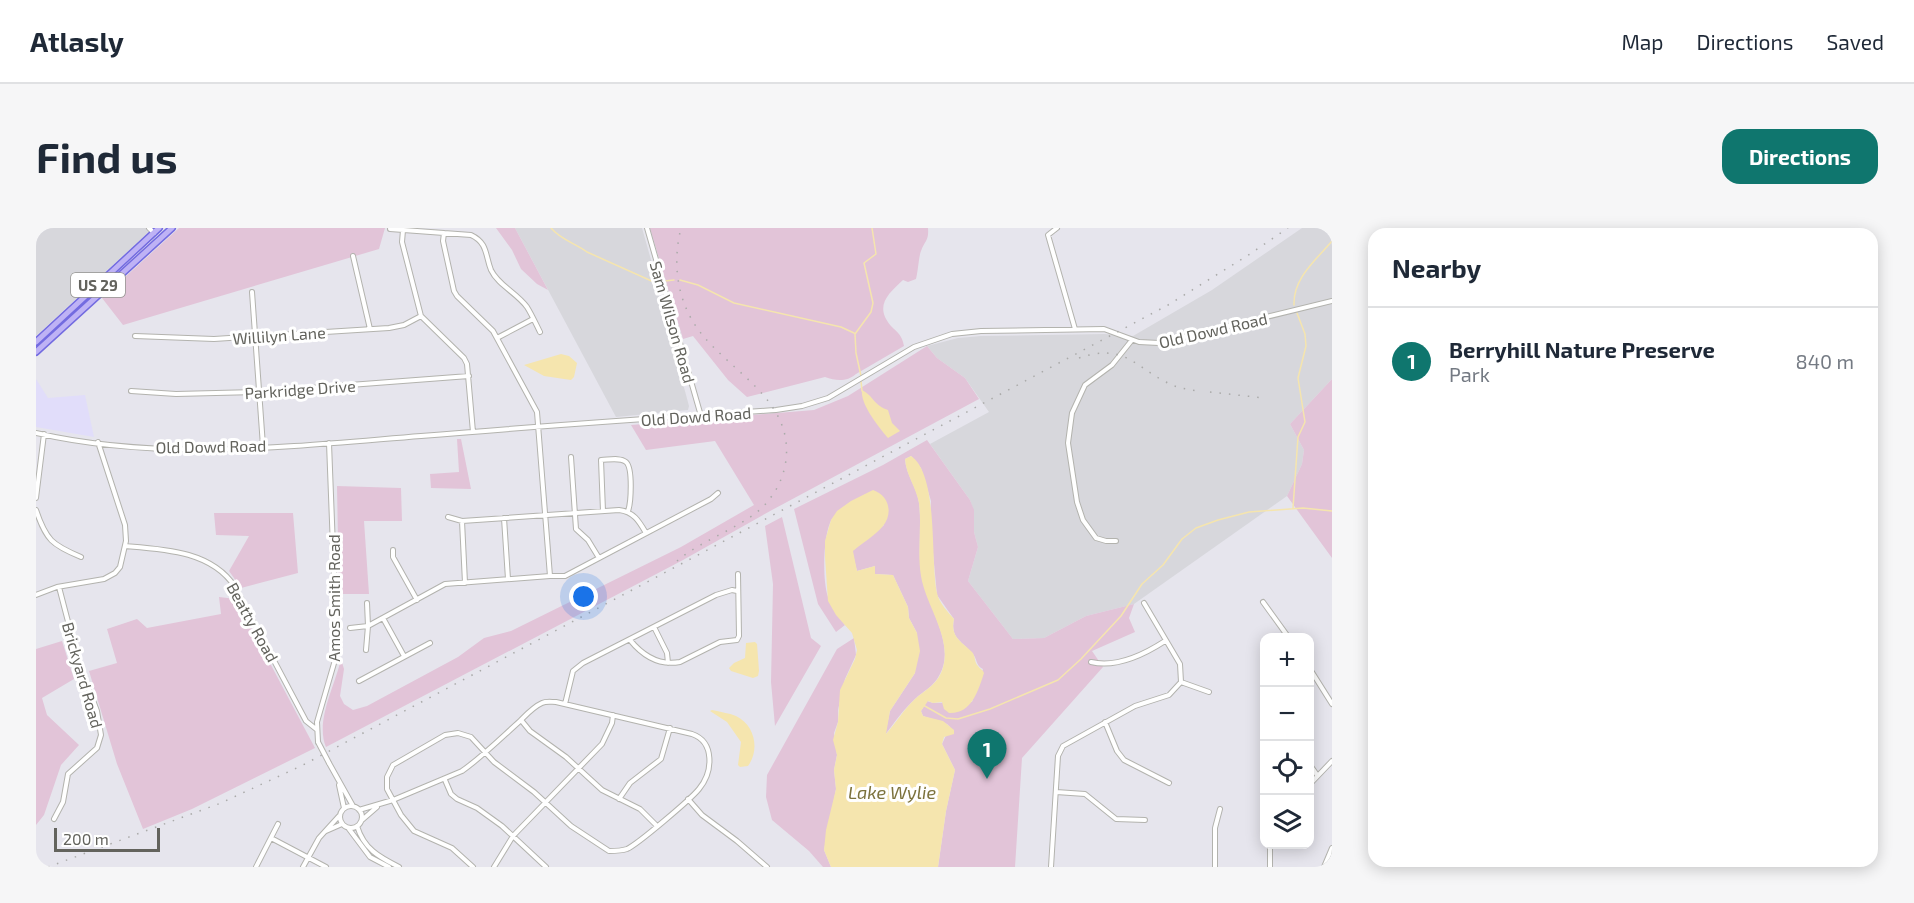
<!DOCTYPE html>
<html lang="en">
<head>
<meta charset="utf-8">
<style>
  body { margin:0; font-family:"Exo 2",sans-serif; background:#f6f6f7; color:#1f2937 }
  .controls { position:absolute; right:18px; bottom:18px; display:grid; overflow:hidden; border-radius:12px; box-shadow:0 3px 15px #0003 }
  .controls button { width:54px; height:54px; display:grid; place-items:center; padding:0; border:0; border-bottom:2px solid #e0e1e3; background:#fff; color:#1f2937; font:30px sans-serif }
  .scale { position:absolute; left:18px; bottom:15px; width:106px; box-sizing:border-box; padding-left:6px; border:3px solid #63635d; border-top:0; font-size:16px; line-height:21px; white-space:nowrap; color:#63635d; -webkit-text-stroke:4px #fff; paint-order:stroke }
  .you { position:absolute; left:548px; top:369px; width:21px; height:21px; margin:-15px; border:4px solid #fff; border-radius:50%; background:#1a73e8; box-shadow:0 0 0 9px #1a73e833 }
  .badge { display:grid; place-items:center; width:39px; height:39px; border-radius:50%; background:#0f766e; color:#fff; font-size:20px; font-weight:700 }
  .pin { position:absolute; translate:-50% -50px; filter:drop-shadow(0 2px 3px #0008) }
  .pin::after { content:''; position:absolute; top:32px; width:21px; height:18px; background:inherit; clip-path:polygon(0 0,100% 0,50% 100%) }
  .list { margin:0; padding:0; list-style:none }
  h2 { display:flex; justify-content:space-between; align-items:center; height:78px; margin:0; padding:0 24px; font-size:26px }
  h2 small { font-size:20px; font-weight:400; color:#747a83 }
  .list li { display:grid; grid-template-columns:39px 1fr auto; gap:18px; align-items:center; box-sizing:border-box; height:108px; padding:0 24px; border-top:2px solid #e0e1e3 }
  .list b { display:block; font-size:22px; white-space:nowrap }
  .list p { margin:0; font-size:20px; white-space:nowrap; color:#747a83 }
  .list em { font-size:20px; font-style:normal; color:#747a83 }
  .icon { flex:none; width:33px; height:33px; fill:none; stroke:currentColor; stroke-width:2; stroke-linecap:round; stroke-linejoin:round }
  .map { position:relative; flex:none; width:1296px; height:639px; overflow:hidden; border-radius:18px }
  header { display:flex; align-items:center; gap:36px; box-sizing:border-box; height:84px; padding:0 30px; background:#fff; border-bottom:2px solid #e0e1e3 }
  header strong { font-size:28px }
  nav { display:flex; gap:33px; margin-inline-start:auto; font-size:21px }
  .intro { display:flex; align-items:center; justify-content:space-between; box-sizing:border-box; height:144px; padding:0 36px }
  h1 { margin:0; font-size:42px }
  .button { padding:15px 27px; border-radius:18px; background:#0f766e; color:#fff; font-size:21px; font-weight:700 }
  main { display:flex; gap:36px; padding:0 36px }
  aside { flex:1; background:#fff; border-radius:18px; box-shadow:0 3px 15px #0003 }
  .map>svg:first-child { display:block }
  .commercial { fill:#e1ddfa }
  .industrial { fill:#d7d7dc }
  .green { fill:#e2c4d8 }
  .water { fill:#f5e5ae }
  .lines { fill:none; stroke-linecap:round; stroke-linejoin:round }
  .stream { stroke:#f5e5ae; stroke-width:1.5 }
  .minor-casing { stroke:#b3b3ae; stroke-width:6 }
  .major-casing { stroke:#736be0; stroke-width:8 }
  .minor { stroke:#fff; stroke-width:4 }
  .major { stroke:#beb2f5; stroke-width:5 }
  .rail { stroke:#aaaaa9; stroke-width:1.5; stroke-dasharray:1.5 8; stroke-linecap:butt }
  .minor-bridge-casing { stroke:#b3b3ae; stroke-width:6; stroke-linecap:butt }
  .minor-bridge { stroke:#fff; stroke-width:4 }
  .labels { text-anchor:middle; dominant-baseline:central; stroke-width:6; stroke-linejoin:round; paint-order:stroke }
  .shield { fill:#fff; stroke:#92928e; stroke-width:1.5 }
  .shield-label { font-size:15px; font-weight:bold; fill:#63635d }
  .street-label { font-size:16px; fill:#63635d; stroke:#fff }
  .water-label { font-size:18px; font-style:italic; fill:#7c723c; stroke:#fff }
</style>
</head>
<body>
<header>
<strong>Atlasly</strong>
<nav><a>Map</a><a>Directions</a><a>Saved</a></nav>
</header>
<div class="intro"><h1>Find us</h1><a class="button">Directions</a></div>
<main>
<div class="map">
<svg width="1296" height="639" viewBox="0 0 1296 639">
  <rect width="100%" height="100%" fill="#e6e5ed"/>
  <path class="commercial" d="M0 151 12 170 49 167 58 209 0 199Z"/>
  <path class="industrial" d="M0 0H117L0 108Z
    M479 0H606L623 60 621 61 649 151 646 152 653 178 652 182 580 189Z
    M1266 0H1296V151L1254 196 1268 222 1266 236 1251 268 1098 376 1050 388 1008 410 977 411 932 353 942 319 938 304 937 281 934 272 894 216 953 184 929 150 901 130 891 118 922 110 945 108 1069 106 1097 108 1176 62Z"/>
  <path class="green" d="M143 0H349L343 21 87 97 66 70Z
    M460 0H479L512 62 501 56 485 41 476 22Z
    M614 0H892C893 13 889 12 885 23 883 27 882 44 880 51L872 54 867 52C852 66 838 78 855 98 862 105 866 107 868 118L820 146C811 154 800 153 789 149L711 169 692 152 657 108 647 111Z
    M891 118 901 130 929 150 943 171 736 282 647 332 290 519C279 493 299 458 305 431L308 441 304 468 308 476 317 482 331 478 422 429 448 410 475 403 645 319 718 277 679 213 610 222 595 197 778 182 812 168Z
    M1296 151V330L1251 268 1266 236 1268 222 1254 196Z
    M421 211H425L435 261 395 260 394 246 423 244Z
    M891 212 934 272 938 282V304L942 319 932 353 977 411 1008 410 1050 388 1098 376 1093 390 1099 404 1056 423 1067 439 986 530 979 639H902L910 583 919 542 906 516 914 499 911 496 887 488 885 483 891 473 897 475 936 474 947 441C939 437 942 431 936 425 926 413 914 410 918 391L901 367 894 293 895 273 885 240 875 228 869 231C870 247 881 259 883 275 886 299 881 325 886 349 891 378 920 416 904 446 897 460 888 462 878 472 867 482 858 495 849 507L854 483 879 445 881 405 873 390 872 379 857 347 839 346V338L821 343 816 323 848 297 830 266C817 273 805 278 796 291 787 305 786 352 792 369 795 380 802 388 809 397L800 404 782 376 758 281 847 237Z
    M301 258 365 260 366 293H328L333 366H303Z
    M178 285H257L262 345 205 360 193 343 213 308 180 307Z
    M746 289 775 410 785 418 739 498 735 454 737 356 729 298Z
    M183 369 200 371 279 520 156 581 107 601 81 536 53 443 81 435 71 401 101 391 111 400 185 386Z
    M818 410 820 427 809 451 802 482V494L798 505 801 527 798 542 800 561 788 622 795 639H787L773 623 736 592 730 569 731 547 801 421Z
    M26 413 38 451 6 470 11 487 43 517 25 537 8 587 0 597V421Z"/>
  <path class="water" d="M525 126 533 128 541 135 538 149 535 152 508 148 488 137Z
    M826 162C838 168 837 177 852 182L856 195 864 203 852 210C843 199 824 176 826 162Z
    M875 228C903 247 894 331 901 365 903 375 912 384 918 391 914 409 925 413 936 424 940 429 938 434 942 438 944 441 947 442 948 445 942 464 935 486 913 485L908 481 906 474 897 475 892 473 885 483 887 488 907 493 918 502V506L908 509 906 516 919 542 910 583 902 639H795L788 622 790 602 800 561 798 542 801 527 797 512 802 494 804 462 819 431 821 422 816 405 800 387 792 373 789 329V313L795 292 801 283 815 273 837 262C852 267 858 284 847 298 840 307 826 315 817 323L821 343 839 338V346L857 347 872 379 873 390 881 405 884 423 879 445 854 483 850 506C860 495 868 481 879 471 889 462 899 458 905 445 919 413 890 379 885 348 881 324 886 299 883 275 880 259 870 247 869 231Z
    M719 414 721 416 723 443 722 448 717 450 695 443 693 440 698 435 709 430 710 415Z
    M676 482C684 484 693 485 700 488 719 497 724 522 712 538L704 539 702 537 705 514 691 494 674 483Z"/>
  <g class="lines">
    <path class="stream" d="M515 0C525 12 539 15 551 24L620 55
      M644 52 662 57 698 75 805 99 818 105
      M629 53 638 52
      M1258 77C1257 50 1280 32 1296 13
      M825 148 820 125 819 106 835 84 837 75 828 35 840 26 836 0
      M825 153 826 163
      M1257 280 1262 209 1269 194 1262 150 1270 118 1269 106 1261 85
      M887 477 910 490 922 491 954 481 1022 452 1045 431 1085 388 1106 356 1127 337 1146 311 1160 300 1182 292 1213 284 1267 280 1296 283"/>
    <defs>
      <path id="minor" d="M113 0 118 5
        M611 0 665 188
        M1021 0 1012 7 1039 101
        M354 1 435 7C452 15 449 27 455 42 462 57 481 65 491 79 496 87 500 96 504 104
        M367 2 366 14 385 88 428 130 431 136 437 204
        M408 5 407 13 418 63 421 68 457 103 501 184 514 348H529L675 271 682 265
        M317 28 334 101
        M216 64 227 218
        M99 108 178 111 353 100 368 97 385 88
        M461 110 497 91
        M95 163 140 166 221 164 433 148
        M0 205C125 234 259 218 385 208 503 198 622 190 740 182L766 178 792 170 878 119 916 106 945 103 1068 101 1103 114 1123 115 1296 73
        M535 229 540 301 552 312 563 330
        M0 270 8 206
        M0 282C10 312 16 317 45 329
        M567 283 565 232C572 232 584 229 590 234 597 240 595 275 592 283
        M412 289 426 293 583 282C598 284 603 293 610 305
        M468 290 472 351
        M426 293 429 355
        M1080 313H1070L1060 310 1047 292 1041 274 1032 215 1036 185 1049 157 1076 137 1096 112
        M89 318C127 321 176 323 199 359L270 493 280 501
        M357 322V329L381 372
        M0 367 21 359 68 351 79 345 84 339 90 313 89 297 62 214
        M1227 374 1253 410
        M347 390 368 428
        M618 399 631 425 632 435
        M314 400 332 398 409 356 514 348
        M594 412C607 428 623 438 644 434L684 414 701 412 703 408 702 346
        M330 422 332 398 331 375
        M1055 434C1080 440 1109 426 1129 413
        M1274 441 1296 476
        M323 453 394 415
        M1145 454 1173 464
        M529 476 537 443 547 435 680 367 696 362 701 363
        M485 492 494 503 530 529 566 562 604 581 620 597
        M1069 494 1081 523 1088 532 1133 555
        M282 514 281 494 301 425 293 215
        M293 535 317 578
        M1274 537 1281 547
        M409 552 415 566 421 571 441 580 466 598 510 639
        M1274 556 1296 533
        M303 557 308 580
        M1020 564 1049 566 1080 591 1109 592
        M583 571 594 555 625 531 634 500
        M652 571 666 587 701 613 731 639
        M304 589a11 11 0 1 1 22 0a11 11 0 1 1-22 0Z
        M323 582 357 572 426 543C446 529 465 510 484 493 490 487 497 479 506 475 510 473 515 474 520 474L656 506C679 514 677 544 663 561 655 571 602 616 591 621 585 623 579 623 573 623L535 598 498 564 458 534 435 509 422 505 409 507 357 537 351 549V561L365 587 378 603 416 620 437 639
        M18 591 27 574 32 546 61 520 65 507 61 483 42 432 23 359
        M326 592 341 579
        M321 598C328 621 343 629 363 639
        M313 601 334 629 353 639
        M290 603 306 596
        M235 610 290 639
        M1234 616V639
        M220 639 242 596
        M267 639 283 610 303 588
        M458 639 477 608 566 516 576 495 577 487
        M1015 639 1022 528 1027 518 1099 478 1133 467 1145 454 1144 436 1108 375
        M1179 639V600L1184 581
        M1288 639 1296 620"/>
      <path id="major" d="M0 114 123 0
        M0 124 136 0"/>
    </defs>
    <use href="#minor" class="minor-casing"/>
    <use href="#major" class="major-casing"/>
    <use href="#minor" class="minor"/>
    <use href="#major" class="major"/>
    <path class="rail" d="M1043 130C1087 115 1097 137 1130 154 1140 160 1151 161 1162 163
      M1174 164 1228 170
      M641 333C666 311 714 297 732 273 742 261 748 247 750 232 757 172 696 145 664 104 641 74 636 36 645 0
      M12 639 185 575 267 537 1132 77 1211 28 1252 0"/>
    <defs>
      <path id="minor-bridge" d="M282 514 293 535"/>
    </defs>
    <use href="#minor-bridge" class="minor-bridge-casing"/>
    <use href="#minor-bridge" class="minor-bridge"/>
  </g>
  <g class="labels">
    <rect class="shield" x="35" y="45" width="54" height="24" rx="4.5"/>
    <g class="shield-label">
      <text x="62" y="57">US 29</text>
    </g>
    <g class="street-label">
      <text transform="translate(637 94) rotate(74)">Sam Wilson Road</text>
      <text transform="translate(1177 102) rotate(-13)">Old Dowd Road</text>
      <text transform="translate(243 107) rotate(-4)">Willilyn Lane</text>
      <text transform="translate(264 161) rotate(-4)">Parkridge Drive</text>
      <text transform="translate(660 188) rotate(-4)">Old Dowd Road</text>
      <text transform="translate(175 218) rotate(-1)">Old Dowd Road</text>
      <text transform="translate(297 370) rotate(-90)">Amos Smith Road</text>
      <text transform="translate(217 394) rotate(61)">Beatty Road</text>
      <text transform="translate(47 447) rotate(74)">Brickyard Road</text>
    </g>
    <g class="water-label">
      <text x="856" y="564">Lake Wylie</text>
    </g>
  </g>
</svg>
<div class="controls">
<button>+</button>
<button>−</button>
<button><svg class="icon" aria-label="locate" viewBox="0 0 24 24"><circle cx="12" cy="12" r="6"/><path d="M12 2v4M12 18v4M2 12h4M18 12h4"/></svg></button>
<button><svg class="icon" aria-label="layers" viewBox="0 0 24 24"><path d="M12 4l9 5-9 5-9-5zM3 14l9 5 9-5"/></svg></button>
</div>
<div class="scale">200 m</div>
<div class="you"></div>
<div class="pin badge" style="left:951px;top:551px">1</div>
</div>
<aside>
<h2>Nearby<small></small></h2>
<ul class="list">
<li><span class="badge">1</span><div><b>Berryhill Nature Preserve</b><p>Park</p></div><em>840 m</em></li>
</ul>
</aside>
</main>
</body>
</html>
